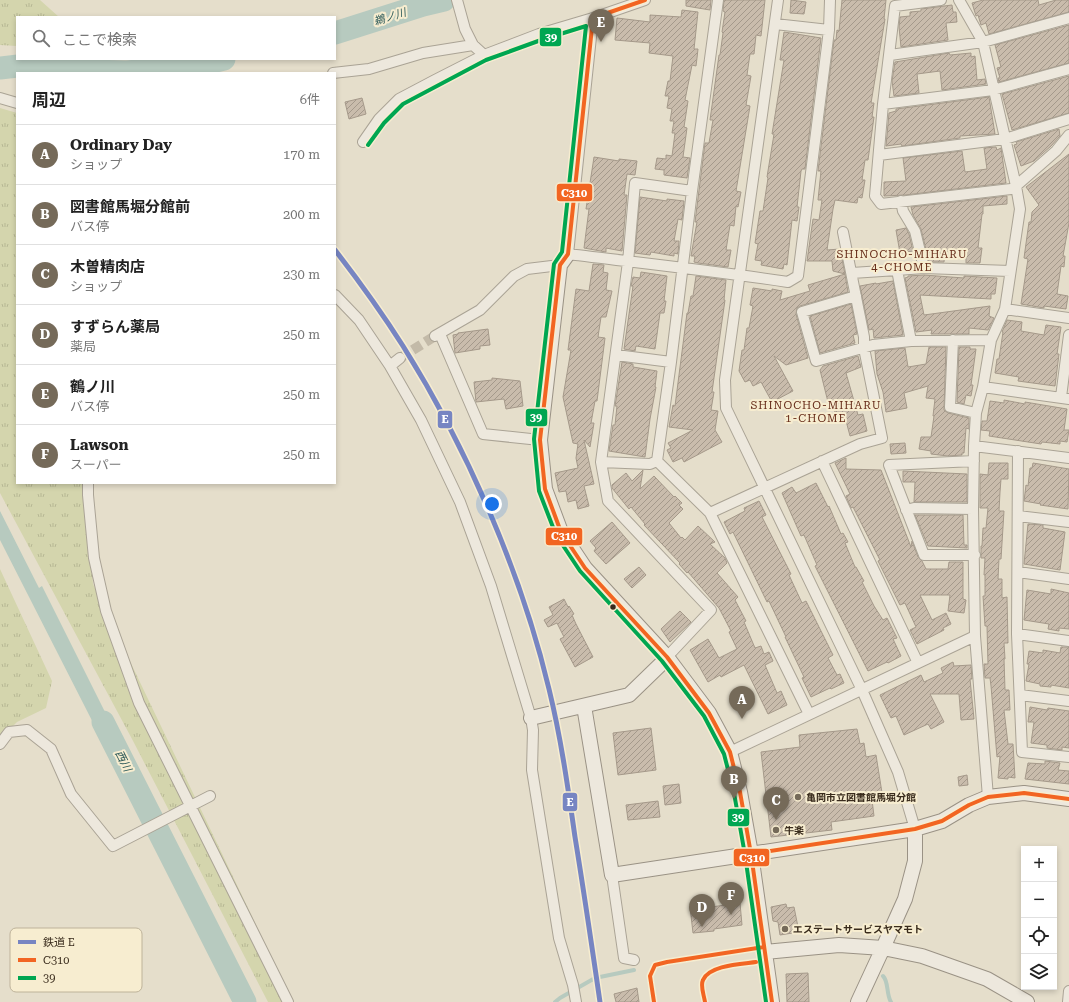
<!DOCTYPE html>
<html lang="ja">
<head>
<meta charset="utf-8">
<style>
  body { margin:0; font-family:"Roboto Serif","Noto Sans JP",serif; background:#f6f6f6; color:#222 }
  .controls { position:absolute; right:12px; bottom:12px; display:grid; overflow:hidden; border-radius:0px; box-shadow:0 2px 6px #0003 }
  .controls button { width:36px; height:36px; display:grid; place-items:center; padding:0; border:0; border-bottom:1px solid #e0e0e0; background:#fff; color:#222; font:20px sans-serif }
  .you { position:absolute; left:492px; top:504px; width:14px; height:14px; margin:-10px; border:3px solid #fff; border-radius:50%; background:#1a73e8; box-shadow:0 0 0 6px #1a73e833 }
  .badge { display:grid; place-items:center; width:26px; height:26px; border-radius:50%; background:#756a59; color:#fff; font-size:13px; font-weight:700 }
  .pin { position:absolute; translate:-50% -33px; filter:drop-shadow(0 1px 2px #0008) }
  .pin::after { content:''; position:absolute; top:21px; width:14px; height:12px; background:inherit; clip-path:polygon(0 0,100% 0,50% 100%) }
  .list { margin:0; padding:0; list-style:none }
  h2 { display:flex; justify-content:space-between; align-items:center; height:52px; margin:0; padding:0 16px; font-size:17px }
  h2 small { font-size:13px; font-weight:400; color:#767676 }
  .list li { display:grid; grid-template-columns:26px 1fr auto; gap:12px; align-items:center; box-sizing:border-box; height:60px; padding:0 16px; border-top:1px solid #e0e0e0 }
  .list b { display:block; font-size:15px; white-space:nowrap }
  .list p { margin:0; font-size:13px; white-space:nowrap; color:#767676 }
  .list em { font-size:13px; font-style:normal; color:#767676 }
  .icon { flex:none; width:22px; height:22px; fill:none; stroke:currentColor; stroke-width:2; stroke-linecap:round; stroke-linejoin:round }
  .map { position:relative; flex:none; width:1069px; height:1002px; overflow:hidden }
  .search { position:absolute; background:#fff; box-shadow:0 2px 6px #0003; left:16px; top:16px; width:320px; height:44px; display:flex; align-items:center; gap:10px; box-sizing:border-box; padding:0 14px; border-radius:0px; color:#767676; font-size:15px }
  .panel { position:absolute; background:#fff; box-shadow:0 2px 6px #0003; left:16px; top:72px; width:320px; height:412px; border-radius:0px }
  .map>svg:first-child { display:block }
  .grass { fill:url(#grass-tufts) }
  .water { fill:#b7cabf }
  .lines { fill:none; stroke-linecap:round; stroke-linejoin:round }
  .stream { stroke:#b7cabf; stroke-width:4 }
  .river { stroke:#b7cabf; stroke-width:23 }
  .building { fill:url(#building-hatch); stroke:#a5998a }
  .street-tunnel { stroke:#c3baa8; stroke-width:10; stroke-dasharray:10 5; stroke-linecap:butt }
  .street-casing { stroke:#aaa395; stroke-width:12 }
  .secondary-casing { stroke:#9a9285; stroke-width:16 }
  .street { stroke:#ede8dd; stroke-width:10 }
  .secondary { stroke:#ede8dd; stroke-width:14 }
  .bus-1-casing { stroke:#f7edd0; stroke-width:7 }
  .bus-2-casing { stroke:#f7edd0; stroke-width:7 }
  .bus-1 { stroke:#f26522; stroke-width:4 }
  .bus-2 { stroke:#00a651; stroke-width:4 }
  .rail-1-casing { stroke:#f7edd0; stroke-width:8 }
  .rail-1 { stroke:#7785c2; stroke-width:5 }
  .bus-dot { fill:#392b1c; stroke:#f7edd0; stroke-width:1.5 }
  .poi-dot { fill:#756a59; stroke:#f7edd0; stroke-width:1.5 }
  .labels { text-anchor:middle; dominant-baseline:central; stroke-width:4; stroke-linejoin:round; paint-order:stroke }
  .poi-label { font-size:10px; font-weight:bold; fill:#392b1c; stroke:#f7edd0; text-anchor:start }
  .water-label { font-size:11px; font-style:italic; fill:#2b5958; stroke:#f7edd0 }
  .neighbourhood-label { font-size:11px; letter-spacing:1px; fill:#672d1a; stroke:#f7edd0 }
  .key { fill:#f7edd0; stroke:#beb39a; stroke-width:1 }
  .key-label { font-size:11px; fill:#392b1c }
  .line-badge { stroke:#f7edd0; stroke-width:1.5 }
  .badge-label { font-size:11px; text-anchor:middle; font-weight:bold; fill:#fff }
</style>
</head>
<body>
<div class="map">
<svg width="1069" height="1002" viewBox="0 0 1069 1002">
  <defs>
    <pattern id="grass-tufts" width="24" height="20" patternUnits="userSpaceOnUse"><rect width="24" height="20" fill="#d4d5ad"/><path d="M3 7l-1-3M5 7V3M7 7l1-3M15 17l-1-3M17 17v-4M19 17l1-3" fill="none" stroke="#b7b794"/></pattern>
    <pattern id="building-hatch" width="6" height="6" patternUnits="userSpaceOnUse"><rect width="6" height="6" fill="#c9bcac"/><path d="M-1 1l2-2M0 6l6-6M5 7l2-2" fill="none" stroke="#a4998b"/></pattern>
  </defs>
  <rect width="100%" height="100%" fill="#e5decb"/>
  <path class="grass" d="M0 0H40L59 17H17V46L0 45Z
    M0 108 17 113V483H84L93 584 293 1002H268L132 739 0 493Z
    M0 569 52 681 46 708 17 722 0 739Z"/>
  <path class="water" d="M54 59H65L64 73H52V72L34 66 0 69V66L33 60 45 62Z
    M0 511 39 588 42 586 122 746 109 754 0 540Z"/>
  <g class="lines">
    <path class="stream" d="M883 976C889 982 886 994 891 1002
      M555 1002 560 998 595 978 634 970"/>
    <path class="river" d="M335 33 423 5 444 0
      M0 68 35 64 90 71 127 72 199 65 224 59
      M103 722 245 1002"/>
  </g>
  <path class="building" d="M686 0H711L710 10 686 6Z
    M724 0H765L761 36 756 35 754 54H750L747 75 751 76 746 105 750 106 736 191 741 192 738 207 736 206 734 226 730 225 726 250H731L728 267 698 263 694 262 695 256H691L697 222H695L705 143H709L713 120H710L719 55H720L723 33 722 32 725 12 723 11Z
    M791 0 806 2 804 14 790 13Z
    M842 0H886L884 19H885L871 103H874L872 117H874L868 160H865L862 180H865L862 198 858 197 857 203 835 200 833 209 827 250 840 249 845 274 833 271 832 261H807L813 219 819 220 822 200H818L821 171H818L834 40H836L837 30 839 31Z
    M983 0H1038L1039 5 1056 0H1069V12L989 34 986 23 981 25 978 15 976 16 972 3Z
    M952 5 953 12H956L957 22 946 23 948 40 901 47 899 27 900 17 910 16V12L921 11V9Z
    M682 10 698 12 694 49H698L697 58 696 66 692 65 685 100 688 101 684 127 687 128 683 157 690 158 687 178 664 175V170L655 169 657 158 666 159V155L672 156 675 133H672L674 121H670L672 109 667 108 669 96H665L668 81H670L673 56 649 53 650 43 615 40 617 18 650 22V15L681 17Z
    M1069 25V63L999 82 998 78H1000L997 68 1001 67 995 45Z
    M784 32 821 38 805 169H802L801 171 797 207H799L797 221 792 220 787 265 784 264 783 269 761 265 762 261 755 260 758 244 755 243 760 211H763L768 178 767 177 774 134H772L784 60H780Z
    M949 53 950 55 971 53V57L975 56 977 80 985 79 986 84 942 90 940 71 917 74 919 93 894 96 892 81 895 62Z
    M1069 76V113L1012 130 1002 94Z
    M989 97 995 134 960 136V138L902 146 901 144 886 146 889 113 896 111V109Z
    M362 98 366 114 349 119 345 102Z
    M1059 129 1060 136 1051 146 1034 161 1021 166 1014 145 1017 144 1016 142Z
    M996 147 997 150 1001 148 1006 183 905 195 884 196V182L906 181 903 158 962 151 965 172 987 169 984 148Z
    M1069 154V223L1063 256H1065L1064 267 1061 266 1057 294 1068 296 1066 309 1044 306V308L1021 304 1028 259 1024 258 1029 222H1031L1032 212 1039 205 1026 187Z
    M594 157 619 161V159L637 161 635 175 627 174 624 195H627L622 251 606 248V252L584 248 589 209H586Z
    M1007 196V204L983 206V214H982L978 248H982L980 263H966V254L945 251 944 262H929L921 229 913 215 911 207Z
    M640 197 667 201V199L684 201 682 220 678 219 674 241H679L678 254 674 253V256L651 252 650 255 635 253Z
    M906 228 909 234 913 251 900 253 896 230Z
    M593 264 604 265 603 272 608 273 606 290 612 291 606 317H601L598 337 605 338 597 401H595L591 423H594L590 447 584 440 594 484 584 486 589 506 578 509 576 500 568 502 566 491 559 492 555 473 578 468 576 458 578 444 573 443 563 397 571 350H568L576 289 589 291Z
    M641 272 667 276 664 301H666L664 313H660L655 349 636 346 635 351 624 349 633 286H631L633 277 640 278Z
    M845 274 848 292 800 306 797 308 796 314 808 358 786 365 774 356 793 391 772 402 761 382 753 386 750 380 745 382 739 371 742 350H744L747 328H749L753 306 750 305 753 288 772 291V289L782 291 780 300 810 291 808 285Z
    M924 275 964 278V276L997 278 995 294H991V299L920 295 924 315 990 306 989 316 994 318 988 330 969 328V334H931L932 330 916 332 905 278 908 277V276Z
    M696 276 726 280 724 300H725L712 392H714L711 410 718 411 715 430 722 442 684 462 682 458 673 462 667 450 671 448 668 443 693 430 669 427 673 405 675 406 687 313H688L691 296H693Z
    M893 281 903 335 874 338 873 329 869 330 860 286 876 283V284Z
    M851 304 857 334 853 335 855 343 820 353 810 316Z
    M1007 320 1022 322 1021 331 1044 335 1046 325 1061 327 1057 354H1059L1055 386 1018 381 1019 377 995 373 997 359H999L1003 332H1002Z
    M488 329 490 345 480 346V349L455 353 453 335 458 334V333Z
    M929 347H946L944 410 948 413 969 418V429L966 428 964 453H962V455L948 456 931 454V451L919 449 921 437H931L934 416H933L935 399 926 398 928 386 904 393 907 408 886 412 883 392 877 374 875 351 905 348 908 367 926 364Z
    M959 347H970V349H976L971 385H973L971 396 966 395 964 404 957 402Z
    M858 356 861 367 846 373 858 415 863 414 867 431 850 436 845 417 837 419 833 405 829 406 820 370 823 366Z
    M622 362 633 364V367L657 371 655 387H656L650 419 645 457 609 451 613 425H615L617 406H615Z
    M492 378 520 381 523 406 506 409 504 399 476 402 474 382 492 380Z
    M1004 400 1025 404V402L1067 409 1064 430H1069L1067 442 1060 441V444L1042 442 1041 444 989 436 990 431 981 430 982 421H987L990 401 1004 403Z
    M905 443 906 453 891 454 890 444Z
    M846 458V469L881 470 911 547 912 541 918 557 922 561 926 569H948L949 562H963V599L966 600 964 613 948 611 950 595H920L932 620 946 613 951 624 943 628 944 630 917 644 910 630 916 627 905 603 900 605 878 561 880 560 853 507 851 508 846 496 850 494 835 463Z
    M989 463H1008V479H1001L1000 492 999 511H1004L1001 559H999L998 579H1002V598L1007 597 1008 643H1004L1005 659H1004L1005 690H1009L1010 710H1004L1008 744H1013L1015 778 1008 777V779L998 778 1000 756 997 757 991 686 990 678H985L984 664H988L987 626H985L983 596H985V575H984L985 558H981V546H982L983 528H986L988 508H980V474L988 475Z
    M1033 463 1069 469 1068 509 1040 505 1041 504 1024 501 1026 485 1028 486 1030 468H1032Z
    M643 470 640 489 654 476 674 497 675 496 682 503 679 505 683 509 669 523 681 538 682 537 685 540 698 526 715 542 710 544 725 558 727 563 717 573 738 597 735 600 746 621 744 622 755 648 761 646 764 654 769 652 773 661 765 665 777 693 781 691 787 705 768 714 744 665 721 677 720 675 708 682 690 650 708 639 719 658 737 649 729 632 731 631 719 608 688 572 687 573 679 564 680 563 644 525 645 524 631 507 629 509 612 488V485L626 473 632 481Z
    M903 471 967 474V502H914L915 482H903Z
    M816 483 828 507 829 506 841 534 843 533 848 542 845 543 855 567H856L864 581 862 582 874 606 883 620 887 618 897 638 893 639 901 656 888 663 887 662 868 671 815 566 817 565 804 535 801 536 782 493 792 487 796 493Z
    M759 501 766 515 762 517 791 574 789 575 802 603 806 601 833 655 828 658 837 675 840 674 844 683 831 689 830 688 811 697 802 678 804 677 785 637H786L769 601 767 602 733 532 730 534 724 522 745 511 744 508Z
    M915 515H963L964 545H967V548L928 546Z
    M612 522 630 543 606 564 594 551 596 548 590 541Z
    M1028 524 1043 525V528L1065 532 1060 570 1024 564Z
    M639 567 646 575 632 588 624 579Z
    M1051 589 1069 593V629L1059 628V631L1048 629 1049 624 1024 620 1027 590 1051 594Z
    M564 599 568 607 569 606 574 614 572 615 576 624 593 657 575 667 560 639 564 637 557 623 548 627 544 620 553 615 549 607Z
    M680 611 691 622 670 642 661 629Z
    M1061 647H1069V688L1051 685V687L1040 686V684L1026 681 1029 664H1027L1029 651 1043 653V650L1060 653Z
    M953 662 954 666 971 665 972 679H970L974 719 961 720 959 694H930L944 722 931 729 928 724 904 735 896 716 891 718 880 695 921 675 924 682 943 673 941 668Z
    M1030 707 1047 710 1048 708 1069 711V748L1062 747V750L1047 748V745L1031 743 1034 722H1028Z
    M651 728 656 770 618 775 613 733Z
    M857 729 860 744 864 743 866 757 876 755 883 799 872 800 874 816 831 822 832 830 771 837 761 752 800 747 799 735Z
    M1045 761 1060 763 1058 770 1069 771V784L1025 779 1028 763 1045 764Z
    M967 775 968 785 959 786 958 777Z
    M679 784 681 803 665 805 663 786Z
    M658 801 660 817 628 820 626 805Z
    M740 903 742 925 714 929V931L693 933 690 907 711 905V907Z
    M786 904 787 908 794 907 799 932 780 935 778 922 773 921 771 907Z
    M808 973 809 1002H787L786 974Z
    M637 988 639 1002H616L614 994Z"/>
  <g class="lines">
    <path class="street-tunnel" d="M400 358 435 336"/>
    <defs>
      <path id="street" d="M457 0 465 29 473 45 484 55
        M718 0 692 191 671 362 657 461 710 513 809 714
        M778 0 725 380 726 408 862 690 898 772 915 829
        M941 0 895 6 883 104 875 196 881 204 1011 189 1016 186 1056 151 1069 135
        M959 0 983 42 1016 186 1020 209 1005 309 991 340 983 387 976 413 974 446 973 509 975 636 988 797
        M593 18 568 254C641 263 715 271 788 282L798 276 829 30 830 0
        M775 24 829 30
        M890 55 983 42 1069 18
        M333 73 369 69 423 53 473 45
        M0 98 17 103
        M883 104 993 90 1069 69
        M363 142 379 119 399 99 435 80 484 55 539 34 593 18 645 0
        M879 155 1005 139 1069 119
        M901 201 903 211 915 231 924 268
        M897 270 924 268 1010 271
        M852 273 897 270 911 341 991 340
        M335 295 359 320 390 366 421 420 460 502 491 586 531 718 533 730 532 770 559 938 573 985 576 1002
        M856 296 802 312 816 361 873 345 911 341
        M1005 309 1069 318
        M440 334 483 434 540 440
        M435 336 480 310 514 276 527 269 560 265
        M953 340 950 407 976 413
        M616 355 671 362
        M390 366 400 358
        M983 387 1069 399
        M1061 397 1069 335
        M974 446 1069 458
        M1018 451 1017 634 1022 752 1069 757
        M822 461 918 663
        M974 461 889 465 924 555H975
        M601 462 650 464 657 461
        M88 483V495L94 558 106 611 139 703 288 1002
        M906 510 914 508 973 509
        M710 513 860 444 882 438 864 348V337L843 232
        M1018 516 1069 522
        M1018 572 1069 579
        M1017 634 1069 641
        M667 657 711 610 608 501 601 462 628 262 635 183 692 191
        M1020 695 1069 701
        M0 744 9 732 27 730 51 749 71 794 113 846 210 796
        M730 752 975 636
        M612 875 624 958 634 960
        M1068 1002 1069 991"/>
      <path id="secondary" d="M568 254 560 265 540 440 545 489 561 532 585 568 667 657 709 713 730 752 740 792 751 854 772 1002
        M584 706 612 875 915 829 942 821 969 805 988 797 1024 793 1069 799
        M531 718 629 695 661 664 667 657
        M765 952 839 945 883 948 905 899 915 861V829
        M858 1002 883 948 922 956 987 979 1027 1002"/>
    </defs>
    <use href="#street" class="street-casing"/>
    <use href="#secondary" class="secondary-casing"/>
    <use href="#street" class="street"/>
    <use href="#secondary" class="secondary"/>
    <defs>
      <path id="bus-1" d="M593 18 568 254 560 265 540 440 545 489 561 532 585 568 667 657 709 713 730 752 740 792 751 854 772 1002
        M593 18 645 0
        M751 854 915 829 942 821 969 805 988 797 1024 793 1069 799
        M654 1002 650 976 655 965 667 962 764 947
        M705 1002C704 995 700 986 703 980 709 965 742 964 756 962"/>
      <path id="bus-2" d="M368 145 384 123 403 104 486 60 541 40 586 26 562 252 554 264 534 439 539 491 556 535 580 571 662 661 704 716 724 754 734 793 745 855 766 1002"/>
    </defs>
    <use href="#bus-1" class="bus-1-casing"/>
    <use href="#bus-2" class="bus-2-casing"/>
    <use href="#bus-1" class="bus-1"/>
    <use href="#bus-2" class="bus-2"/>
    <defs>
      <path id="rail-1" d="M335 250C359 281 382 313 403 346 467 448 521 572 549 689 561 738 568 788 575 837 584 892 592 947 600 1002"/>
    </defs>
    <use href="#rail-1" class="rail-1-casing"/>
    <use href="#rail-1" class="rail-1"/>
  </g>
  <circle class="bus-dot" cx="613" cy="607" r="3.5"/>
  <g class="poi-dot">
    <circle cx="798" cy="797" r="4"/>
    <circle cx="776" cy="830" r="4"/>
    <circle cx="785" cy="929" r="4"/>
  </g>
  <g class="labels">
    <g class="poi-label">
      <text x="806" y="797">亀岡市立図書館馬堀分館</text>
      <text x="784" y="830">牛楽</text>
      <text x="793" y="929">エステートサービスヤマモト</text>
    </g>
    <g class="water-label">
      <text transform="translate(390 17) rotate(-17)">鵜ノ川</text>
      <text transform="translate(123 761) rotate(63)">西川</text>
    </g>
    <g class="neighbourhood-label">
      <text x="902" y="254">SHINOCHO-MIHARU<tspan x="902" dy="13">4-CHOME</tspan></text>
      <text x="816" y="405">SHINOCHO-MIHARU<tspan x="816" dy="13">1-CHOME</tspan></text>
    </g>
  </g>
  <rect x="10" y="928" width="132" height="64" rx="6" class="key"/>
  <rect x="18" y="940" width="18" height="4" fill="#7785c2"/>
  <rect x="18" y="958" width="18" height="4" fill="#f26522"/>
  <rect x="18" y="976" width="18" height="4" fill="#00a651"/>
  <g class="key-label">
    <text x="43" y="946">鉄道 E</text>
    <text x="43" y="964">C310</text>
    <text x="43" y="982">39</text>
  </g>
  <g class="line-badge">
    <rect x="539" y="27" width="23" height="20" rx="4" fill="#00a651"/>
    <rect x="556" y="183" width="37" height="19" rx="4" fill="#f26522"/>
    <rect x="525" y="408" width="23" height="19" rx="4" fill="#00a651"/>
    <rect x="437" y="410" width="16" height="19" rx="4" fill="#7785c2"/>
    <rect x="545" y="527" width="38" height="19" rx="4" fill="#f26522"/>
    <rect x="562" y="792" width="16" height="20" rx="4" fill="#7785c2"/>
    <rect x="727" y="808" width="23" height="19" rx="4" fill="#00a651"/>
    <rect x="733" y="848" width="37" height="19" rx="4" fill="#f26522"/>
  </g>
  <g class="badge-label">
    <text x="551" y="41">39</text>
    <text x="574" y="197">C310</text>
    <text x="536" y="421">39</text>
    <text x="445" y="423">E</text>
    <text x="564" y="540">C310</text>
    <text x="570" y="806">E</text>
    <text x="738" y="821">39</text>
    <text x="752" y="862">C310</text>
  </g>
</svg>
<div class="controls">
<button>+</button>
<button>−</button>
<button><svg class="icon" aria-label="locate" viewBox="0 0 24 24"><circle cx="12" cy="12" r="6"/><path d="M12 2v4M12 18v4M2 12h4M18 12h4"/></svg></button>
<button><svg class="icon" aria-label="layers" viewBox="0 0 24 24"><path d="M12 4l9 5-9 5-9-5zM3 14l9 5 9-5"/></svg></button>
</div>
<div class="you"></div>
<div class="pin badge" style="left:742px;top:719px">A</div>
<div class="pin badge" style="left:734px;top:799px">B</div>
<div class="pin badge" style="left:776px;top:820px">C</div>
<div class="pin badge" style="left:702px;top:927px">D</div>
<div class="pin badge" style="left:601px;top:42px">E</div>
<div class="pin badge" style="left:731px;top:915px">F</div>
<div class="search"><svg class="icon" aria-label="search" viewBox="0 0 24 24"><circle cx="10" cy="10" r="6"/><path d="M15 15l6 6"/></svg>ここで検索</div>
<section class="panel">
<h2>周辺<small>6件</small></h2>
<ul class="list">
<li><span class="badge">A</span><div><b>Ordinary Day</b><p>ショップ</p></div><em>170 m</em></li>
<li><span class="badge">B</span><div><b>図書館馬堀分館前</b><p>バス停</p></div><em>200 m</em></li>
<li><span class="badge">C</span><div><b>木曽精肉店</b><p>ショップ</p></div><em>230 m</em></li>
<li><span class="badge">D</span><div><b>すずらん薬局</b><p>薬局</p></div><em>250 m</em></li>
<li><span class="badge">E</span><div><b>鶴ノ川</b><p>バス停</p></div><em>250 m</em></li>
<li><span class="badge">F</span><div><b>Lawson</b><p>スーパー</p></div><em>250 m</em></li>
</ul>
</section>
</div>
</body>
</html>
